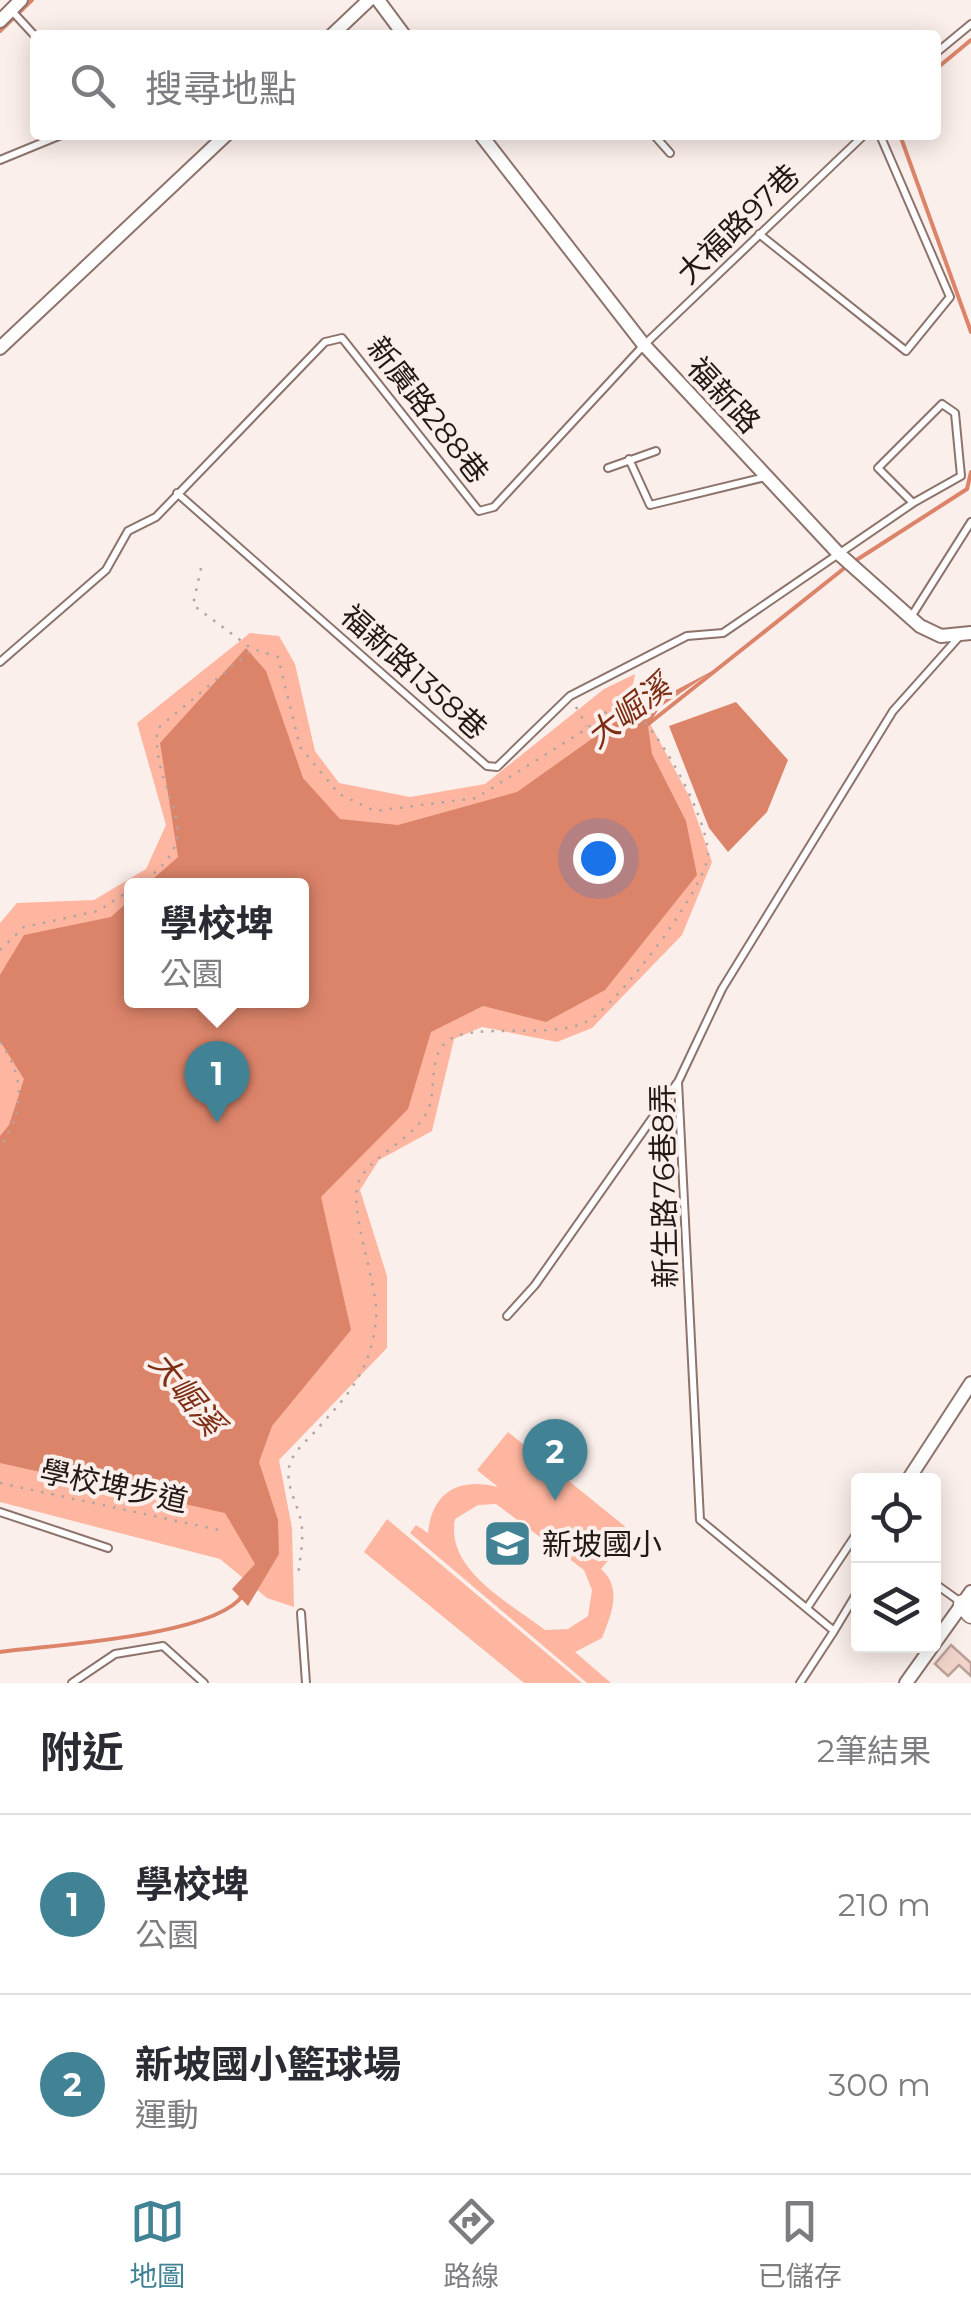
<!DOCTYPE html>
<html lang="zh-TW">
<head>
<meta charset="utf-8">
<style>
  body { margin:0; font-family:Montserrat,"Noto Sans TC",sans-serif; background:#f2f2f3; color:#2b2b33 }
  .controls { position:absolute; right:30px; bottom:30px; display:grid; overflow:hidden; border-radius:10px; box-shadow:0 5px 25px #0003 }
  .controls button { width:90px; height:90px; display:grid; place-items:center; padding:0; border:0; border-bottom:2px solid #e1e1e2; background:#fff; color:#2b2b33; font:50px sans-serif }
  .you { position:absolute; left:598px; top:858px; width:35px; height:35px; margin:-25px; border:8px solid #fff; border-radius:50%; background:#1a73e8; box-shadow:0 0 0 15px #1a73e833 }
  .badge { display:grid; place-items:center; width:65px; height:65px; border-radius:50%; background:#418395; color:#fff; font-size:32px; font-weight:700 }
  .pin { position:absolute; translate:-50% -82px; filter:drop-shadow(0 2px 5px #0008) }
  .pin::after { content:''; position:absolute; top:52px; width:35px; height:30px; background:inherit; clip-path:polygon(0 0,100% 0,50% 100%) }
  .popup { position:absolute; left:124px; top:878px; width:185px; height:130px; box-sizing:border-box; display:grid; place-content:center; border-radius:10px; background:#fff; filter:drop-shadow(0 2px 8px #0005); font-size:32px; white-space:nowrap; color:#7c7c81 }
  .popup b { font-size:38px; color:#2b2b33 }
  .popup::after { content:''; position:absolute; left:50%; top:100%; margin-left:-20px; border:20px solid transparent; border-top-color:#fff }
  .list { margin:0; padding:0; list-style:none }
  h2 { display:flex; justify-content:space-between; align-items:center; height:130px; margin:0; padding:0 40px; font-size:42px }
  h2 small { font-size:32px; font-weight:400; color:#7c7c81 }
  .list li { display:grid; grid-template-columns:65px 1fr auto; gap:30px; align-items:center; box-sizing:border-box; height:180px; padding:0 40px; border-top:2px solid #e1e1e2 }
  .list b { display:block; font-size:38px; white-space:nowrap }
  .list p { margin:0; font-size:32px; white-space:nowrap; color:#7c7c81 }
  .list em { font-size:32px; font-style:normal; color:#7c7c81 }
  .icon { flex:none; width:55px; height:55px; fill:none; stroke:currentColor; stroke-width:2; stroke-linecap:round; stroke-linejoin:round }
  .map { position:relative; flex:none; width:971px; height:1683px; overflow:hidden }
  .search { position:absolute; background:#fff; box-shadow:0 5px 25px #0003; left:30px; right:30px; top:30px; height:110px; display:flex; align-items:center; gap:25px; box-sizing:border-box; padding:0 35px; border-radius:10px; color:#7c7c81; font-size:38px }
  .sheet { height:490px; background:#fff }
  nav { display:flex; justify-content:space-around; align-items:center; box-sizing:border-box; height:140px; border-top:2px solid #e1e1e2; background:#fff; font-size:28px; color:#7c7c81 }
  nav a { display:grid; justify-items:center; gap:5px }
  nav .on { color:#418395 }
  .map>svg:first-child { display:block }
  .green { fill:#ffb6a0; fill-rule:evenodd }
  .water { fill:#dc846a }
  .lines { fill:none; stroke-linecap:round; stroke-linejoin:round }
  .stream { stroke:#dc846a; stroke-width:4 }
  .building { fill:#f1d3ca; stroke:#bca097; stroke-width:2.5 }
  .lane-casing { stroke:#8d736b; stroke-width:10 }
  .street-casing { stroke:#8d736b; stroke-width:16 }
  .secondary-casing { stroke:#8d736b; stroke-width:21 }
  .path { stroke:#b0a5a1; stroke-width:2.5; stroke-dasharray:2.5 8; stroke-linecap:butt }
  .lane { stroke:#fff; stroke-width:6 }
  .street { stroke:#fff; stroke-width:12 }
  .secondary { stroke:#fff; stroke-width:18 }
  .labels { text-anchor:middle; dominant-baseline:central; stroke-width:8; stroke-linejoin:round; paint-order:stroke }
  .street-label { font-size:30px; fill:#221815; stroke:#fbefeb }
  .poi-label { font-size:30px; fill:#221815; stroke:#fbefeb; text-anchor:start }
  .water-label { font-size:32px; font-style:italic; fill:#7c2d13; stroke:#fbefeb }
</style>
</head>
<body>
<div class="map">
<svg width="971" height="1683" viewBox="0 0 971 1683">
  <rect width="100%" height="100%" fill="#fbefeb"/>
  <path class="green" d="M250 633 279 636 295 664 315 751 339 783 410 797 485 784 604 689 635 674 632 690 689 796 712 862 682 935 592 1028 557 1042 482 1027 454 1039 432 1131 379 1160 360 1190 387 1276V1348L279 1460 292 1528 294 1607 267 1598 220 1559 0 1502V923L17 903 94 900 146 869 166 825 137 723ZM132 886H302V1000H132Z
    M508 1432 632 1532 601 1569C623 1588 611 1615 602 1638L575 1652 611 1683H587L410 1533 416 1525 428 1533C432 1491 460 1477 498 1487L477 1470ZM496 1504 584 1570 592 1590 588 1616 568 1629 545 1630C509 1602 445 1570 455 1519L478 1505Z
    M387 1519 582 1683H524L364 1552Z"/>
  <path class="water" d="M246 648 266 671 303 778 340 819 398 825 517 792 617 721 716 669 660 707 648 726 652 754 686 821 697 875 605 990 546 1022 483 1006 431 1032 408 1109 321 1197 351 1330 272 1426 259 1462 278 1520 279 1554 248 1606 232 1589 255 1564 225 1513 0 1463V1136L9 1125 24 1079 0 1041V975L24 935 111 917 132 898V1000H302V886L146 885 178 857 160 743Z
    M736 702 788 760 767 812 728 852 709 828 669 726Z"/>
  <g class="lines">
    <path class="stream" d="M0 31 32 0
      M936 69 971 40
      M900 135 971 332
      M855 561 967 489 971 472
      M647 725 847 566
      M0 1652C52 1645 216 1636 243 1595"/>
  </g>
  <path class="building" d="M951 1645 971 1663V1676L959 1665 948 1676 935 1664Z"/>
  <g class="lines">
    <defs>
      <path id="lane" d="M12 11 35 36
        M936 53 971 24
        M654 135 670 153
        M0 160 61 135
        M759 234 906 351 950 297 880 135
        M629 459 650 505 765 477
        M608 468 656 451
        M177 493 487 766 497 767 570 696 687 636 723 633 913 503 961 476 955 413 942 404 878 468 913 503
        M911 617 971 522
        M0 662 106 570 128 531 156 517 325 342 342 338 479 511 494 507 644 345 864 135
        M507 1316 535 1285 677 1083
        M0 1512 108 1548
        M934 1583 962 1603
        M807 1608 855 1536 858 1537
        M301 1613 306 1683
        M834 1631 858 1591
        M72 1683 115 1654 163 1646 204 1683
        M800 1683 834 1631 700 1520 678 1082 722 989 893 711 959 637"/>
      <path id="street" d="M378 0 404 35
        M0 21 21 0
        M332 35 369 0
        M481 135 644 345 838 553 920 626 941 636 971 633
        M0 348 226 135
        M908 1480 971 1383
        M906 1683 971 1592"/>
      <path id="secondary" d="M963 1604 971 1614"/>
    </defs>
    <use href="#lane" class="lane-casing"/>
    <use href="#street" class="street-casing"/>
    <use href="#secondary" class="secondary-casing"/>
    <path class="path" d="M201 568 193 605 252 649
      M576 707 587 726
      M137 886C218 832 152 802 157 729L253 649 278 657 300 747 339 794 375 811 476 798 588 728 619 701C653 714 707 816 708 853 710 883 615 1009 586 1022 549 1040 469 1021 446 1042 427 1060 438 1093 426 1114 411 1139 377 1153 361 1177 344 1202 379 1283 376 1318 372 1368 350 1393 318 1428 311 1437 299 1446 293 1457 279 1481 301 1505 302 1529 303 1544 300 1560 298 1575
      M0 950 24 927 98 911 132 889
      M0 1042C26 1078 24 1112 0 1148
      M0 1483 219 1530"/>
    <use href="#lane" class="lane"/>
    <use href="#street" class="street"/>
    <use href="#secondary" class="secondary"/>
  </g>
  <defs>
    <symbol id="school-square" viewBox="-11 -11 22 22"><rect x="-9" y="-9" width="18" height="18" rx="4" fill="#418395" stroke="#fbefeb"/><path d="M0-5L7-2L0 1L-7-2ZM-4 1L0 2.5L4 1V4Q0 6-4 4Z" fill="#fff"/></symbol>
  </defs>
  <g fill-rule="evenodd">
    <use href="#school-square" x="480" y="1516" width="55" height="55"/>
  </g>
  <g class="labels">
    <g class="street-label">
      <text transform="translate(738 224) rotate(-44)">大福路97巷</text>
      <text transform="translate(724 395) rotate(47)">福新路</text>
      <text transform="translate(428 410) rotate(52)">新廣路288巷</text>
      <text transform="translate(414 672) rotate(42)">福新路1358巷</text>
      <text transform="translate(664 1186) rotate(-91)">新生路76巷8弄</text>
      <text transform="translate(114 1486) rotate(12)">學校埤步道</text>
    </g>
    <g class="poi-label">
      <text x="542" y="1544">新坡國小</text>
    </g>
    <g class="water-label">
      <text transform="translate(628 711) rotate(-38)">大崛溪</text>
      <text transform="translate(187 1393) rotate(51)">大崛溪</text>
    </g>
  </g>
</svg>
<div class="controls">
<button><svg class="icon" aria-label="locate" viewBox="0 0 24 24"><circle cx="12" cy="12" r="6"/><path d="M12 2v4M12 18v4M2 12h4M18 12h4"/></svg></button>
<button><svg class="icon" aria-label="layers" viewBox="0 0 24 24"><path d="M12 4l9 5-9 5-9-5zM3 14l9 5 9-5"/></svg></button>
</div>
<div class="you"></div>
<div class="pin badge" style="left:217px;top:1123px">1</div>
<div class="popup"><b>學校埤</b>公園</div>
<div class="pin badge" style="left:555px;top:1501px">2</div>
<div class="search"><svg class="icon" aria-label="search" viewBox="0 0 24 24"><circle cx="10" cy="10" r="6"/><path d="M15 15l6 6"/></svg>搜尋地點</div>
</div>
<section class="sheet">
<h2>附近<small>2筆結果</small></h2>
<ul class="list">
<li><span class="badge">1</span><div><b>學校埤</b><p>公園</p></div><em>210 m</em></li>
<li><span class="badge">2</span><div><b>新坡國小籃球場</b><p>運動</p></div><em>300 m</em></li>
</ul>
</section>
<nav>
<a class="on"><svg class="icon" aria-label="map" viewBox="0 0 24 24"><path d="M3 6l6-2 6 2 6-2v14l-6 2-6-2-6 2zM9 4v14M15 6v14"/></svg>地圖</a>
<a><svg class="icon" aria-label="directions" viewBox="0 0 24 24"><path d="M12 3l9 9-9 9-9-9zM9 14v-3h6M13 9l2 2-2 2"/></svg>路線</a>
<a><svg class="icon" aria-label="saved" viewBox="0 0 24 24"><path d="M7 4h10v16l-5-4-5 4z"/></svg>已儲存</a>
</nav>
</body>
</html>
